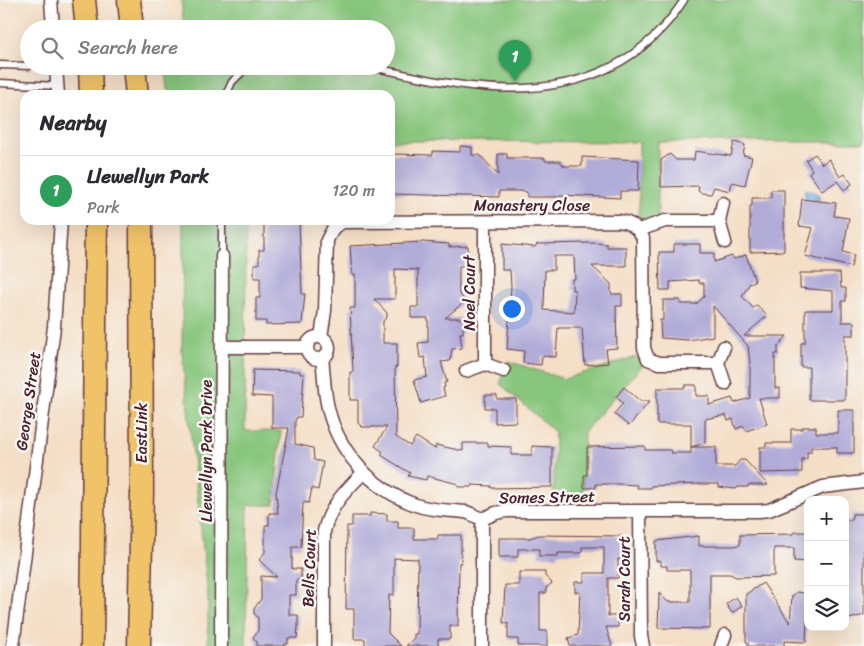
<!DOCTYPE html>
<html lang="en">
<head>
<meta charset="utf-8">
<style>
  body { margin:0; font-family:Sriracha,sans-serif; background:#f7f7f7; color:#2b2b33 }
  .controls { position:absolute; right:15px; bottom:15px; display:grid; overflow:hidden; border-radius:10px; box-shadow:0 5px 20px #0002 }
  .controls button { width:45px; height:45px; display:grid; place-items:center; padding:0; border:0; border-bottom:1px solid #e1e1e2; background:#fff; color:#2b2b33; font:25px sans-serif }
  .you { position:absolute; left:511px; top:308px; width:18px; height:18px; margin:-12px; border:4px solid #fff; border-radius:50%; background:#1a73e8; box-shadow:0 0 0 8px #1a73e833 }
  .badge { display:grid; place-items:center; width:32px; height:32px; border-radius:50%; background:#2563eb; color:#fff; font-size:16px; font-weight:700 }
  .pin { position:absolute; translate:-50% -41px; filter:drop-shadow(0 1px 2px #0008) }
  .pin::after { content:''; position:absolute; top:26px; width:18px; height:15px; background:inherit; clip-path:polygon(0 0,100% 0,50% 100%) }
  .list { margin:0; padding:0; list-style:none }
  h2 { display:flex; justify-content:space-between; align-items:center; height:65px; margin:0; padding:0 20px; font-size:21px }
  h2 small { font-size:16px; font-weight:400; color:#7c7c81 }
  .list li { display:grid; grid-template-columns:32px 1fr auto; gap:15px; align-items:center; box-sizing:border-box; height:70px; padding:0 20px; border-top:1px solid #e1e1e2 }
  .list b { display:block; font-size:19px; white-space:nowrap }
  .list p { margin:0; font-size:16px; white-space:nowrap; color:#7c7c81 }
  .list em { font-size:16px; font-style:normal; color:#7c7c81 }
  .icon { flex:none; width:28px; height:28px; fill:none; stroke:currentColor; stroke-width:2; stroke-linecap:round; stroke-linejoin:round }
  .map { position:relative; flex:none; width:864px; height:646px; overflow:hidden }
  .search { position:absolute; background:#fff; box-shadow:0 5px 20px #0002; left:20px; top:20px; width:375px; height:55px; display:flex; align-items:center; gap:12px; box-sizing:border-box; padding:0 18px; border-radius:28px; color:#7c7c81; font-size:19px }
  .panel { position:absolute; background:#fff; box-shadow:0 5px 20px #0002; left:20px; top:90px; width:375px; height:135px; border-radius:15px }
  .map>svg:first-child { display:block }
  .green { fill:#88c67d; stroke:#697254 }
  .water { fill:#72b9ea; stroke:#5e6c8a }
  .building { fill:#b1abd8; fill-rule:evenodd }
  .lines { fill:none; stroke-linecap:round; stroke-linejoin:round }
  .service-casing { stroke:#643c42; stroke-width:9 }
  .minor-casing { stroke:#643c42; stroke-width:15 }
  .motorway-casing { stroke:#643c42; stroke-width:25 }
  .service { stroke:#fff; stroke-width:6 }
  .minor { stroke:#fff; stroke-width:12 }
  .motorway { stroke:#f1c369; stroke-width:22 }
  .labels { text-anchor:middle; dominant-baseline:central; stroke-width:5; stroke-linejoin:round; paint-order:stroke }
  .street-label { font-size:16px; fill:#4a1f2b; stroke:#f6f6f2 }
</style>
</head>
<body>
<div class="map">
<svg width="864" height="646" viewBox="0 0 864 646">
  <rect width="100%" height="100%" fill="#f6f6f2"/>
  <filter id="ink" filterUnits="userSpaceOnUse"><feTurbulence type="fractalNoise" baseFrequency=".02" numOctaves="2"/><feDisplacementMap in="SourceGraphic" scale="10" xChannelSelector="R" yChannelSelector="G"/><feConvolveMatrix kernelMatrix="1 2 1 2 8 2 1 2 1" color-interpolation-filters="sRGB"/></filter>
  <filter id="wash" filterUnits="userSpaceOnUse"><feTurbulence type="fractalNoise" baseFrequency=".0096" numOctaves="4" result="noise"/><feDisplacementMap in="SourceGraphic" scale="20" xChannelSelector="R" yChannelSelector="G"/><feGaussianBlur stdDeviation="1.12" result="paint"/><feColorMatrix in="noise" values="0 0 0 0 0 0 0 0 0 0 0 0 0 0 0 0 0 1.4 0 .05"/><feComposite in="paint" operator="in"/></filter>
  <g filter="url(#wash)">
    <rect width="100%" height="100%" fill="#f4dec5"/>
    <path class="green" d="M181 0H864V142H658V222L639 230V142L390 141V95H168L164 66H386V29H158L184 28Z
      M183 220H246L245 431H281L274 505H248L246 646H208V596L182 353Z
      M645 354 648 359 584 432 583 511H553L555 432 500 384 508 361 564 379Z"/>
    <path class="water" d="M806 189 818 194 820 200 806 198 804 192Z"/>
    <g id="blocks">
      <path class="building" d="M734 142 745 145 743 155 752 157 745 185 732 182 730 191 714 187 711 194 701 193 698 191 699 186 661 187V160L670 154 676 160H694L695 151 731 156Z
        M460 146 472 147V155H480L498 175V154H507V158H545V161H560L564 166H582V157L639 160 638 191H620V198L560 195V197H527V192L519 191H499V197L390 194V154L433 155V151L460 152Z
        M815 154 822 164 829 159 840 177 845 174 852 184 844 190 837 181 822 191 809 173 812 170 806 160Z
        M771 190H784V251L750 252V206H752V198H771Z
        M802 199 836 203 834 216 849 218 843 252 854 255 851 267 805 256 813 228 799 226Z
        M264 220 299 221 302 294H305L302 324 266 325V321H256V298H260V278H254V264H259V250H264Z
        M423 242 449 244V247L468 246V266H459V294L463 298V303L445 318H463V333H460L462 348 452 349 450 361 441 362 447 382 444 383 445 387 443 388 445 396 421 403 414 380 427 377 425 357 420 358 418 343 428 342V318H411V307H418V270L395 269V299H374L387 313V317L383 321V343H397V367H395L396 437 410 446 416 437 435 449 436 445 463 451V443H488V446L511 447V455H532V446L552 447V487L491 488V486L472 485V487H458V484L427 476 426 480 408 476 410 473 381 455 383 452 375 446 387 427H362L358 423V400H350V372H353L350 308H355V275H352L350 246Z
        M593 243 607 244V247H626V266H592L611 284V294H622V306H616L617 348 606 349 608 363 585 365 582 328H558L556 357 542 356 541 365 523 363 524 351 507 349 511 286 510 270H502V244L535 247 537 244ZM554 256H574L575 279H572V290H575L574 312 544 310 545 270H554Z
        M674 244H700V253H714V262L732 256 734 259 746 255 755 281 750 283 742 296 753 308 757 305 767 316 744 336H787L778 346V354H775V388H780V398H759L767 424 746 431 744 426 736 429 733 419 728 421 726 415 705 419V443L691 447V424H657V388H685V385H696V396H709V405L732 398 734 403 750 398V364L748 346 713 306V336L688 340 661 338 660 320H663V300H680V304H696L704 297V283H699V280L670 282V290H660L659 252H674Z
        M800 273H840L841 288H846V301H842V322H854V335H845V400H809V367H801V343H805V310H833V291L800 288Z
        M253 370 300 371V374H304L301 417H297L295 421V444L313 448 314 460 323 462 318 490 312 488 309 503 303 502 301 547H292V569H301V580H296V595H289V615H298V626L297 638H288V644H285V646H257V642L253 637 258 631V618L254 613V609L261 599V576L277 577 259 560 265 552V525H269V513H278L276 493 289 428H272V397L252 396Z
        M624 387 640 401H650L629 426 614 414 623 403 616 397Z
        M485 395H497V399H516V422L495 423V408H485Z
        M838 410H854V453H837V447H811V452H807V459H802V472L760 473V447H766V443H791V429H802V427H816V433H838Z
        M645 446V450H671V453H691V447H716V466H735L740 460H745L768 485H748V487H738L736 489 719 487V484H699L651 486V488H637V485L621 484H596V488H584V475H587V447Z
        M370 513 387 514V521H398V528H414V539H438V535H461V563H459L458 626 450 625V639H438V646H406L414 638V634H417L418 559 394 558V595H389L388 633 401 646H365V639H354V609H346L347 526H352V516H370Z
        M852 514H864V615L845 620V520H852Z
        M794 532H808V562L794 561V548H774V576L736 577 730 574H710V629L658 628 659 593 668 602H690V570H667V566H661V561H656V541L699 536V546H734L740 545V535L794 534Z
        M539 535 623 536V559H618V578H608V616H618V627H606L612 646H570L568 638 578 635 580 592H575V582H584V573H604V547H582V553H558V556H539V549H518V557H499V538H530Z
        M519 572H545V576L552 583 546 588V593H540V631H547V646H521L518 645V639H508V623H503L505 585H519Z
        M763 583 790 623 792 596 797 592 803 593 808 597 806 642 784 641V646H748V642H746V594Z
        M736 597 742 606 732 613 726 604Z"/>
    </g>
  </g>
  <g filter="url(#ink)">
    <use href="#blocks" fill-opacity="0" stroke="#643c42" stroke-width="1"/>
    <g class="lines">
      <defs>
        <path id="service" d="M0 65 29 66
          M366 66C396 72 426 80 456 84 547 98 631 82 684 0
          M0 83 57 86
          M226 95 232 82 248 66
          M222 220V256"/>
        <path id="minor" d="M51 0 53 29
          M56 66 58 95
          M723 203 719 221 725 242
          M485 222V364
          M639 230 665 221H719
          M321 337 325 311 327 240 334 227 343 222 618 221C630 222 638 227 643 238L644 348 648 359 659 363H718
          M307 348a11 11 0 1 1 22 0a11 11 0 1 1-22 0Z
          M222 347H307
          M724 347 718 363 725 384
          M322 358C324 373 324 389 327 403 336 450 371 489 416 505 432 511 448 510 465 512 471 513 476 517 482 519L496 513 506 511H759L769 510 823 487 864 482
          M466 371 485 364 504 371
          M640 512 641 636 643 646
          M13 646 54 327 61 220
          M221 646 222 256
          M324 646V531C330 506 345 491 363 473
          M482 646V519
          M721 646 725 635"/>
        <path id="motorway" d="M84 0 87 29
          M129 0 132 29
          M90 66 91 95
          M134 66 137 95
          M92 646 96 220
          M139 646 142 491 141 220"/>
      </defs>
      <use href="#service" class="service-casing"/>
      <use href="#minor" class="minor-casing"/>
      <use href="#motorway" class="motorway-casing"/>
      <use href="#service" class="service"/>
      <use href="#minor" class="minor"/>
      <use href="#motorway" class="motorway"/>
    </g>
  </g>
  <g class="labels">
    <g class="street-label">
      <text x="532" y="205">Monastery Close</text>
      <text transform="translate(469 293) rotate(-90)">Noel Court</text>
      <text transform="translate(28 401) rotate(-82)">George Street</text>
      <text transform="translate(141 433) rotate(-90)">EastLink</text>
      <text transform="translate(206 451) rotate(-90)">Llewellyn Park Drive</text>
      <text transform="translate(547 497) rotate(-1)">Somes Street</text>
      <text transform="translate(309 568) rotate(-88)">Bells Court</text>
      <text transform="translate(624 579) rotate(-90)">Sarah Court</text>
    </g>
  </g>
</svg>
<div class="controls">
<button>+</button>
<button>−</button>
<button><svg class="icon" aria-label="layers" viewBox="0 0 24 24"><path d="M12 4l9 5-9 5-9-5zM3 14l9 5 9-5"/></svg></button>
</div>
<div class="you"></div>
<div class="pin badge" style="left:515px;top:81px;background:#2e9e5b">1</div>
<div class="search"><svg class="icon" aria-label="search" viewBox="0 0 24 24"><circle cx="10" cy="10" r="6"/><path d="M15 15l6 6"/></svg>Search here</div>
<section class="panel">
<h2>Nearby<small></small></h2>
<ul class="list">
<li><span class="badge" style="background:#2e9e5b">1</span><div><b>Llewellyn Park</b><p>Park</p></div><em>120 m</em></li>
</ul>
</section>
</div>
</body>
</html>
